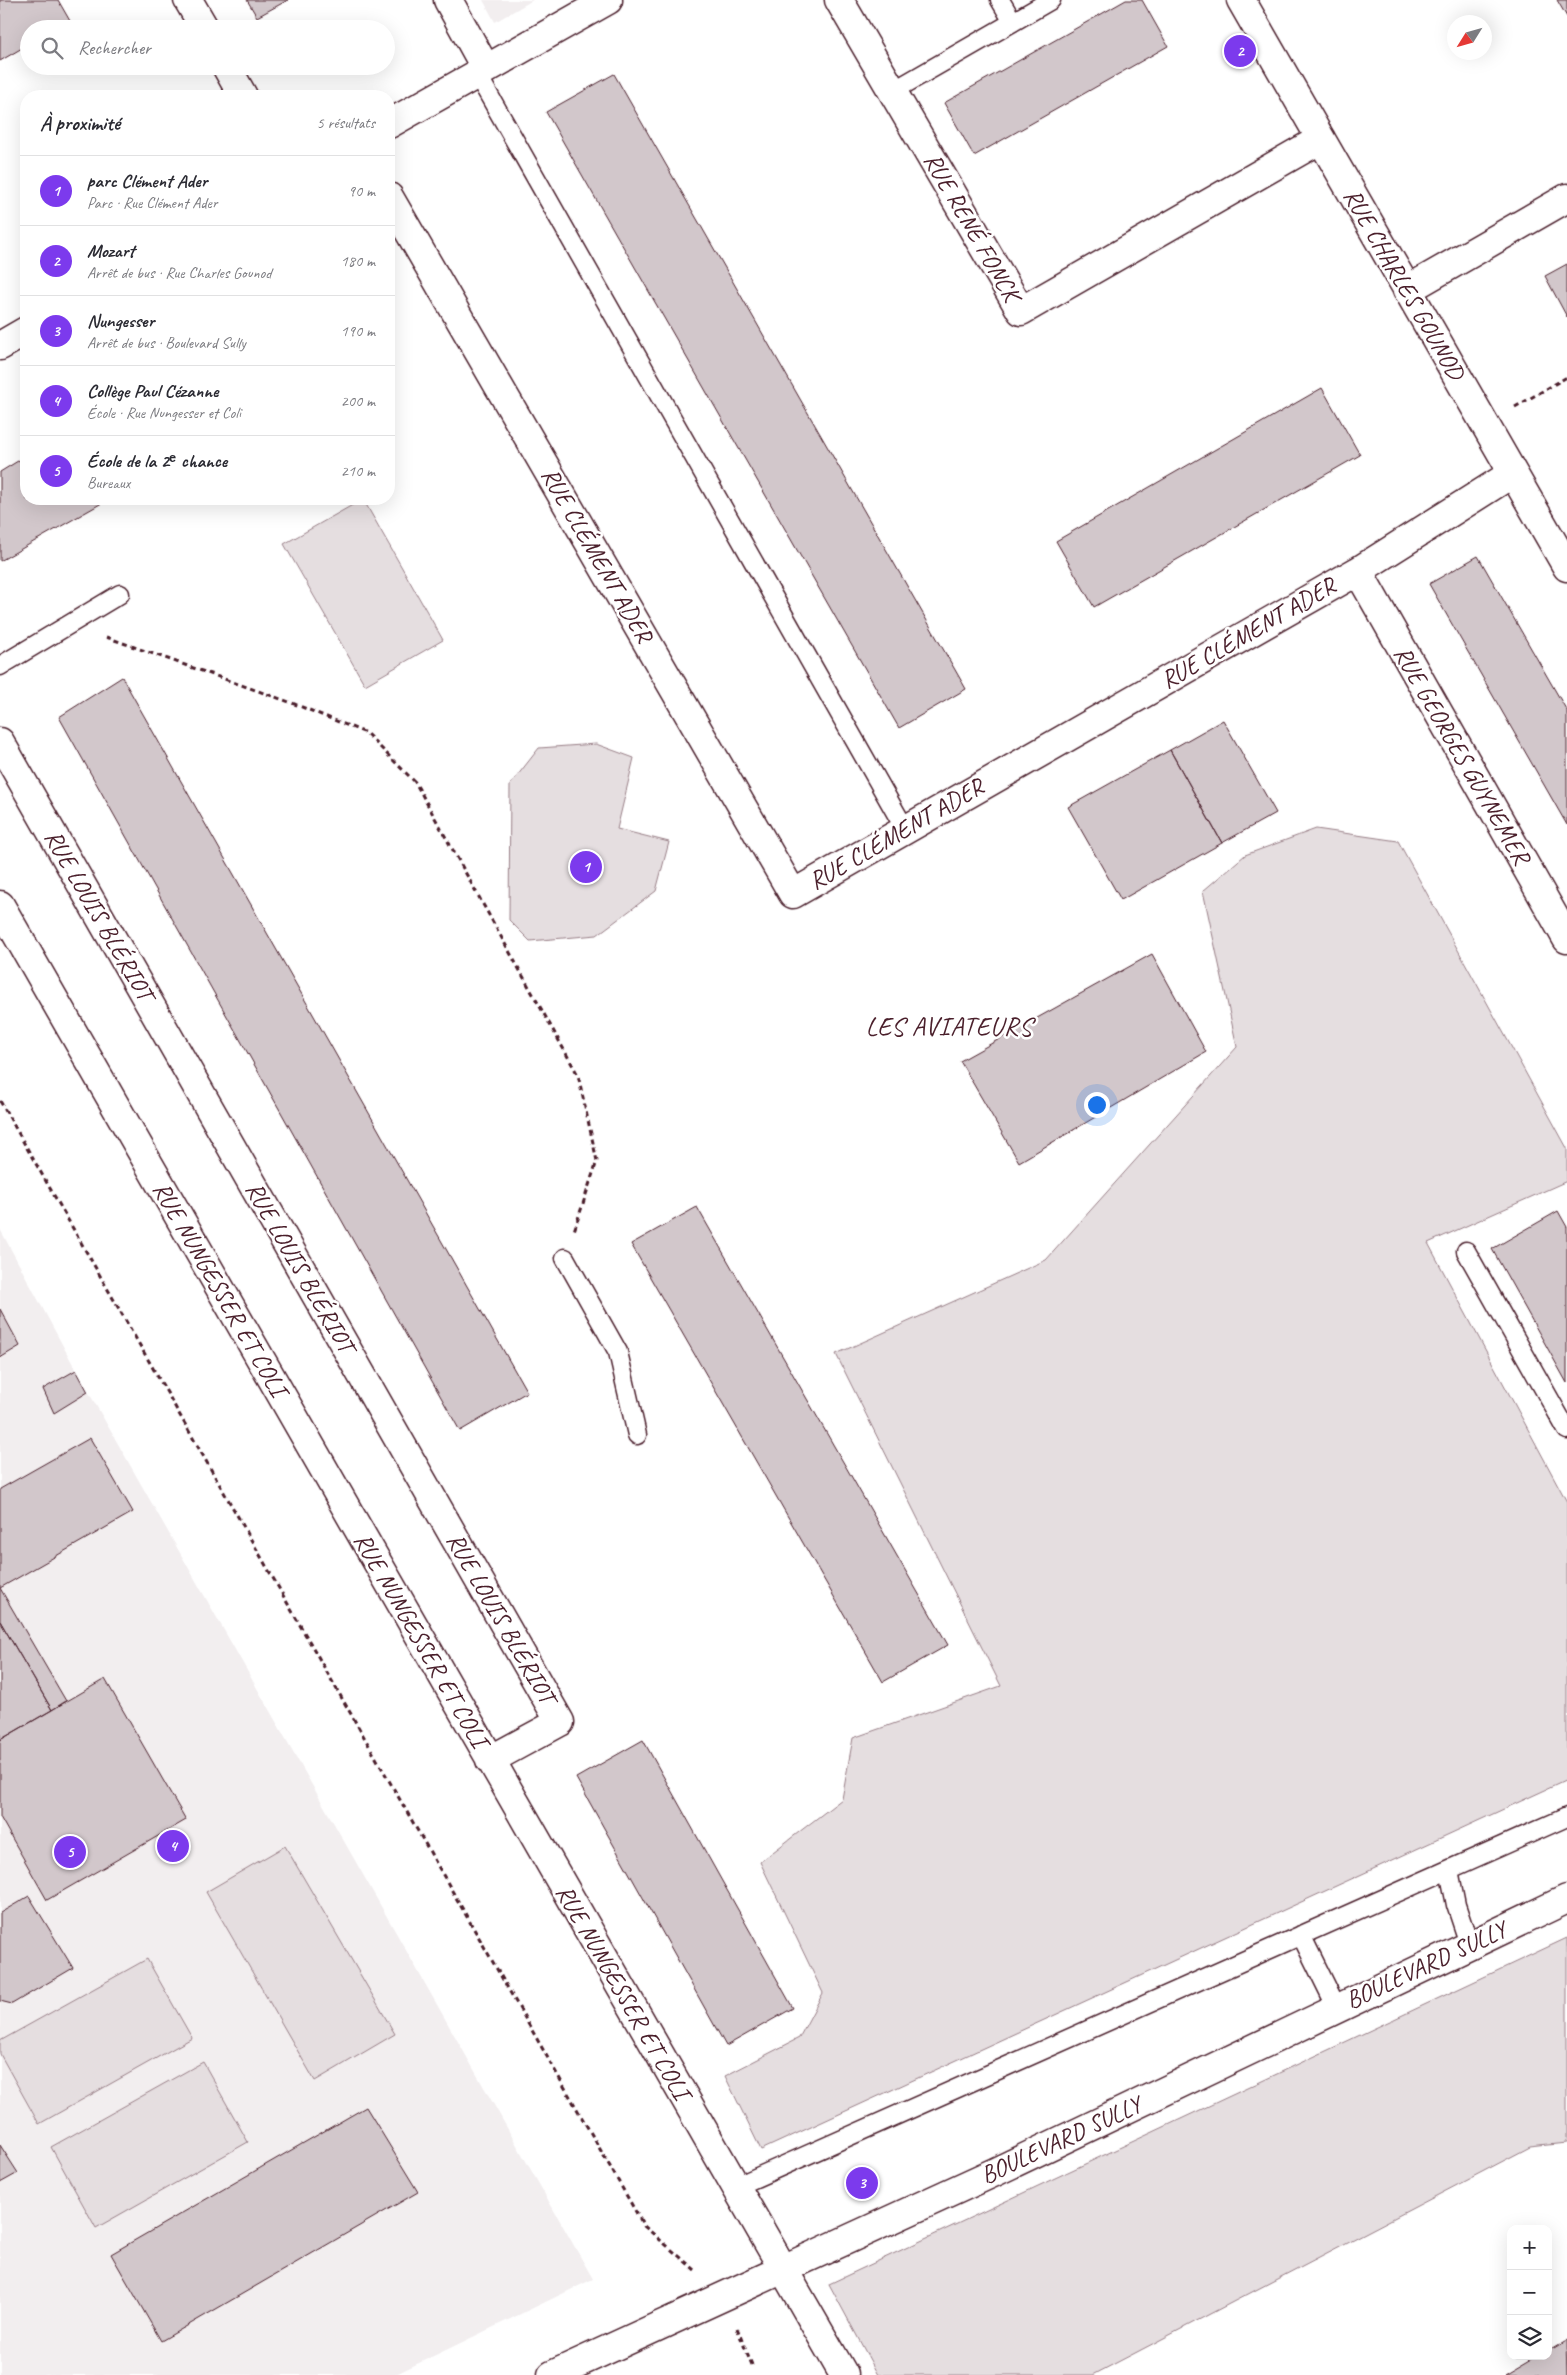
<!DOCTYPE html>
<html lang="fr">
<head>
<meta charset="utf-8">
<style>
  body { margin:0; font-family:Caveat,sans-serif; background:#f2f2f3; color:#2b2b33 }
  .controls { position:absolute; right:15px; bottom:15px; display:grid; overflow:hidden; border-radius:10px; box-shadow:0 5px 20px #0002 }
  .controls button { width:45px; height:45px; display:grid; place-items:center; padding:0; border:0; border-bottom:1px solid #e1e1e2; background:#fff; color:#2b2b33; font:25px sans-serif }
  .compass { position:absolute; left:1447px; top:15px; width:45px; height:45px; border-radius:50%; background:#fff; box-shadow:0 5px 20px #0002; rotate:233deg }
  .you { position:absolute; left:1096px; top:1104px; width:18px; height:18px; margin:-12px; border:4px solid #fff; border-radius:50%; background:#1a73e8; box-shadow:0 0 0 8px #1a73e833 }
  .badge { display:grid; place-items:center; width:32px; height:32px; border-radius:50%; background:#7c3aed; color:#fff; font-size:16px; font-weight:700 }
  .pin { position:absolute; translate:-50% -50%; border:2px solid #fff; box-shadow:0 1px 5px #0006 }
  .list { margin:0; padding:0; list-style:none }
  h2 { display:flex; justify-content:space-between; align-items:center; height:65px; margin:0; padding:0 20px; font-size:21px }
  h2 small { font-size:16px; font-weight:400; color:#7c7c81 }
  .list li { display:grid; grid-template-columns:32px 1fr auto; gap:15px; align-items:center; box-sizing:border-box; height:70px; padding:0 20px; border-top:1px solid #e1e1e2 }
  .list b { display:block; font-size:19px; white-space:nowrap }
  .list p { margin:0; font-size:16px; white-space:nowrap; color:#7c7c81 }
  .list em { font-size:16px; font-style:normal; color:#7c7c81 }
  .icon { flex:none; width:28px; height:28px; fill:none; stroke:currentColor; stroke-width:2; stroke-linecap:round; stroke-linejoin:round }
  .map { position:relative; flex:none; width:1567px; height:2375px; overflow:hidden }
  .search { position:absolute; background:#fff; box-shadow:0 5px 20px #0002; left:20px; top:20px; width:375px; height:55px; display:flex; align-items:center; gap:12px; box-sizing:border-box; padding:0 18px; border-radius:28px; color:#7c7c81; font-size:19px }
  .panel { position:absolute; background:#fff; box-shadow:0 5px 20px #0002; left:20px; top:90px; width:375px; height:415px; border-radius:20px }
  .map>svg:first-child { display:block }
  .built { fill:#f2eeef }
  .green { fill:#e5dee0; stroke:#987e86 }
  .building { fill:#d2c7cb; stroke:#4a1f2b }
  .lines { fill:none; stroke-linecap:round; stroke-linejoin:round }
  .lane-casing { stroke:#4a1f2b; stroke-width:21 }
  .street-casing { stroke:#4a1f2b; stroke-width:31 }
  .secondary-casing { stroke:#4a1f2b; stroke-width:31 }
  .path { stroke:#4a1f2b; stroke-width:3; stroke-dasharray:5 4; stroke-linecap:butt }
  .lane { stroke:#fff; stroke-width:18 }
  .street { stroke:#fff; stroke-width:28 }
  .secondary { stroke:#fff; stroke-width:28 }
  .labels { text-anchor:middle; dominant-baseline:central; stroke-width:5; stroke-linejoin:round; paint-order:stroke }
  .street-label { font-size:25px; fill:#4a1f2b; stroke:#fff }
  .neighbourhood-label { font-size:26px; letter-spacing:1px; fill:#4a1f2b; stroke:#fff }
</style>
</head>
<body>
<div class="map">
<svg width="1567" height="2375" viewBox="0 0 1567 2375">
  <rect width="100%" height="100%" fill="#fff"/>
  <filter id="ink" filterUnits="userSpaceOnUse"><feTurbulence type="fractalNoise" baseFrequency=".02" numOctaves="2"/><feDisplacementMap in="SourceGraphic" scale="10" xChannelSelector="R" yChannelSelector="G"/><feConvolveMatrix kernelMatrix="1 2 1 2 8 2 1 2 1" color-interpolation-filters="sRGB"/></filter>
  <g filter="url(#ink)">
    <path class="built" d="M483 0H533L495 22Z
      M0 1229 76 1370 593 2279 394 2375H0Z"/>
    <path class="green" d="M363 499 443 640 365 685 284 544Z
      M596 744 634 758 617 829 669 842 656 891 597 935 530 941 509 920 510 785 539 748Z
      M1316 829 1398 841 1567 1148V1181L1428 1243 1567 1502V1780L761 2150 725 2076 799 2038 823 1993 760 1862 842 1799 853 1738 1001 1686 836 1354 1046 1260 1237 1047 1203 891 1245 855Z
      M285 1846 395 2034 315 2081 206 1892Z
      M1567 1938V2143L1530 2147 1093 2375H878L829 2284Z
      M147 1959 192 2038 39 2124 0 2054V2041Z
      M203 2062 248 2142 96 2228 51 2147Z"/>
    <path class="building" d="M0 0H58L70 21 56 29H29V44L0 61Z
      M247 0H288L257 17Z
      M1126 0H1142L1168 46 974 156 944 103Z
      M1557 0H1567V17Z
      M614 74 966 689 899 728 546 112Z
      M1567 264V317L1545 276Z
      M1322 388 1360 455 1094 607 1056 541Z
      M26 456V499H109L0 561V472Z
      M1478 556 1567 711V825L1429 584Z
      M122 677 527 1392 460 1431 59 717Z
      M1223 720 1276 813 1222 843 1170 750Z
      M1170 750 1222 843 1121 900 1068 807Z
      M1152 954 1206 1052 1019 1162 960 1061Z
      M697 1207 948 1645 883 1682 631 1244Z
      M1558 1211 1567 1227V1383L1492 1249Z
      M0 1309 20 1346 0 1358Z
      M76 1370 88 1392 54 1413 43 1389Z
      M90 1438 133 1512 0 1588V1489Z
      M0 1588 66 1701 52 1710 0 1621Z
      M0 1621 52 1710 0 1740Z
      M105 1679 186 1820 47 1900 0 1817V1740Z
      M643 1740 793 2008 726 2046 576 1778Z
      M29 1896 73 1968 12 2004 0 2001V1913Z
      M366 2107 418 2192 161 2341 111 2254Z
      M0 2145 18 2173 0 2183Z
      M1566 2339 1567 2375H1505L1537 2356H1548V2350Z"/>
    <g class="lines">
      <defs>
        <path id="lane" d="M1000 0 1013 22
          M477 74 905 829
          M893 91 1051 0
          M0 666 120 594
          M1466 1251 1567 1430
          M565 1258 618 1352 637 1435
          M1449 1870 1456 1905 1469 1944
          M1301 1935 1337 2008
          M735 2187 1567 1817"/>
        <path id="street" d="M188 0 205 29
          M448 0 486 69
          M839 0 1021 311 1321 139
          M1241 0 1567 567
          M226 66 243 96
          M389 124 608 0
          M389 197 793 894 1358 571 1513 473
          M1407 290 1567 198
          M0 346 26 331
          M1358 571 1567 939
          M0 742 560 1722 490 1760
          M0 905 844 2375"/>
        <path id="secondary" d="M552 2375 995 2172 1567 1899"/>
      </defs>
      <use href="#lane" class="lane-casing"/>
      <use href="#street" class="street-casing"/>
      <use href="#secondary" class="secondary-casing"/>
      <path class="path" d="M1515 407 1567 377
        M106 637 292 703 366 733 415 782 578 1075 597 1161 574 1231
        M0 1101 644 2226 695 2270
        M737 2328 752 2366"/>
      <use href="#lane" class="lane"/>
      <use href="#street" class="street"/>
      <use href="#secondary" class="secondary"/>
    </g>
  </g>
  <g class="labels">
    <g class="street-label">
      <text transform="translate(972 227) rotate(60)">RUE RENÉ FONCK</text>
      <text transform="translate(1404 284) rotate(60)">RUE CHARLES GOUNOD</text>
      <text transform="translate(597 555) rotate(60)">RUE CLÉMENT ADER</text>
      <text transform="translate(1248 633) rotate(-30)">RUE CLÉMENT ADER</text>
      <text transform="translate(1462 755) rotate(60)">RUE GEORGES GUYNEMER</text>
      <text transform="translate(896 834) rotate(-30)">RUE CLÉMENT ADER</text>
      <text transform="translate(99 915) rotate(60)">RUE LOUIS BLÉRIOT</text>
      <text transform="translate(300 1267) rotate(60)">RUE LOUIS BLÉRIOT</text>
      <text transform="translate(220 1289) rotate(60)">RUE NUNGESSER ET COLI</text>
      <text transform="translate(501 1618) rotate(60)">RUE LOUIS BLÉRIOT</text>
      <text transform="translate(421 1640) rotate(60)">RUE NUNGESSER ET COLI</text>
      <text transform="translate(1426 1965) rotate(-25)">BOULEVARD SULLY</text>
      <text transform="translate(623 1992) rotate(60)">RUE NUNGESSER ET COLI</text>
      <text transform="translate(1061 2140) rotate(-25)">BOULEVARD SULLY</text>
    </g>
    <g class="neighbourhood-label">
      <text x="949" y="1026">LES AVIATEURS</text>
    </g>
  </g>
</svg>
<div class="controls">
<button>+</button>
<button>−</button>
<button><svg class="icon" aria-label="layers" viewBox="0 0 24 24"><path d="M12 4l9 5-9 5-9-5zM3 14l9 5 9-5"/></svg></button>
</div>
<svg class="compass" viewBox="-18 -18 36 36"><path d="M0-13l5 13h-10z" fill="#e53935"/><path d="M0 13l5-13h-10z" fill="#7c7c81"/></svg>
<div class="you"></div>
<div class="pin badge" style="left:586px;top:867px">1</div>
<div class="pin badge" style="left:1240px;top:51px">2</div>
<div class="pin badge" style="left:862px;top:2183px">3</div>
<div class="pin badge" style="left:173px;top:1846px">4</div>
<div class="pin badge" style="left:70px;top:1852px">5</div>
<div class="search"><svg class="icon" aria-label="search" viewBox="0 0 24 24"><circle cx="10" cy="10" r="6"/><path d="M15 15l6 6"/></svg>Rechercher</div>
<section class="panel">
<h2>À proximité<small>5 résultats</small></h2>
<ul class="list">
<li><span class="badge">1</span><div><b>parc Clément Ader</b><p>Parc · Rue Clément Ader</p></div><em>90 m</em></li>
<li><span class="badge">2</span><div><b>Mozart</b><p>Arrêt de bus · Rue Charles Gounod</p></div><em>180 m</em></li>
<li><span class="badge">3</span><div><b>Nungesser</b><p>Arrêt de bus · Boulevard Sully</p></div><em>190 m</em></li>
<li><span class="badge">4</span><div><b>Collège Paul Cézanne</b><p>École · Rue Nungesser et Coli</p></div><em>200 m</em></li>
<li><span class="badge">5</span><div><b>École de la 2ᵉ chance</b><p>Bureaux</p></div><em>210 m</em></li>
</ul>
</section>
</div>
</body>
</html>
